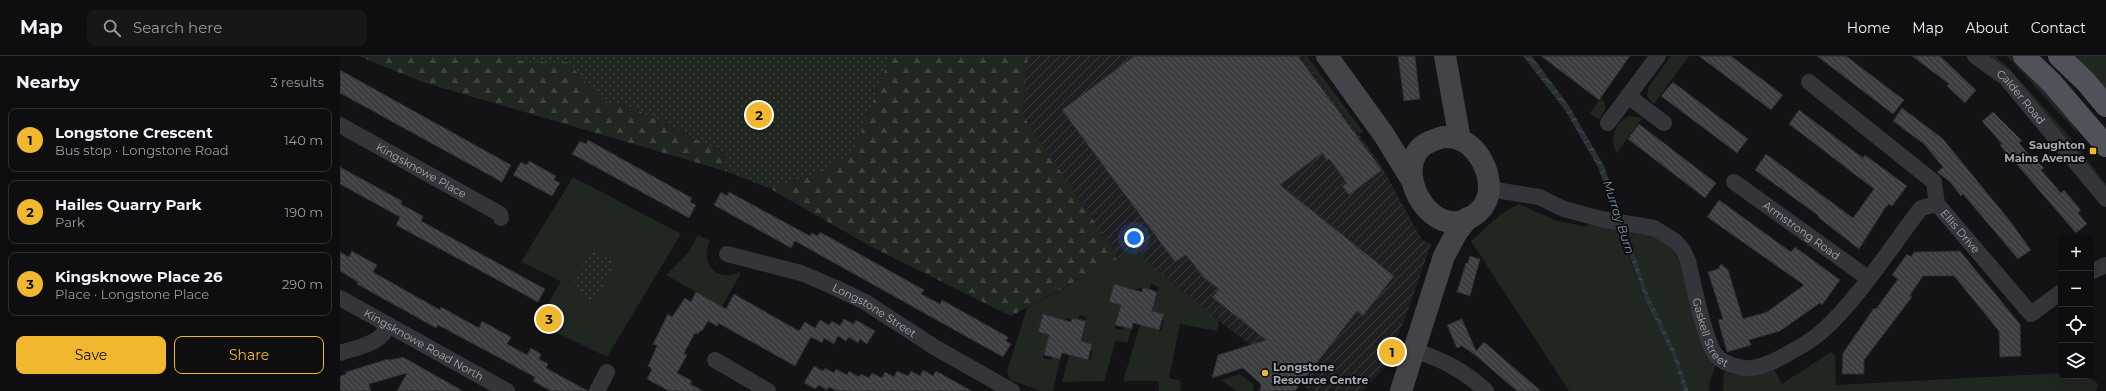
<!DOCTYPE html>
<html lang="en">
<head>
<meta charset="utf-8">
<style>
  body { margin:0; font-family:Montserrat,sans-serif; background:#171719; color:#f1f3f6 }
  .controls { position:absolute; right:12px; bottom:12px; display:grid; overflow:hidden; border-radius:8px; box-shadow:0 4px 16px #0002 }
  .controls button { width:36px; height:36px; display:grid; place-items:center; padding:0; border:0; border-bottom:1px solid #2e2e30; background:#0e0e10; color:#f1f3f6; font:20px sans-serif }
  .you { position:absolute; left:794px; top:182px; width:14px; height:14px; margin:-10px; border:3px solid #fff; border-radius:50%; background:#1a73e8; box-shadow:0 0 0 6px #1a73e833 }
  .badge { display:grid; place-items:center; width:26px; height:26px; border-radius:50%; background:#f0b72f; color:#111; font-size:13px; font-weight:700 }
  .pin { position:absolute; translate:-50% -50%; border:2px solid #fff; box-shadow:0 1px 4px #0006 }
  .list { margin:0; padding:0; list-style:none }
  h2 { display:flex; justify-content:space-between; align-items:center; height:52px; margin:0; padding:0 16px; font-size:17px }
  h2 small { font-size:13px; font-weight:400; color:#9b9c9f }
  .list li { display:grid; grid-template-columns:26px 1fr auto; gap:12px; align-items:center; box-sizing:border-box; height:64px; margin:0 8px 8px; padding:0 8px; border:1px solid #2e2e30; border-radius:8px }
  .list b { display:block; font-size:15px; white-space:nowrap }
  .list p { margin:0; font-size:13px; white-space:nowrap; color:#9b9c9f }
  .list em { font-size:13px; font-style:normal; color:#9b9c9f }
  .actions { display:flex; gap:8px; padding:12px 16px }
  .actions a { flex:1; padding:9px 0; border:1px solid #f0b72f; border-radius:8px; text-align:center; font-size:14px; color:#f0b72f }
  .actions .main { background:#f0b72f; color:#111 }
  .icon { flex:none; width:22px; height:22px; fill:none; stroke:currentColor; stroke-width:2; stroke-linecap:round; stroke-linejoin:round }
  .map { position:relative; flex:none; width:1766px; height:335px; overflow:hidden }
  header { display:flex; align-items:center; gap:24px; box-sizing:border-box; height:56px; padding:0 20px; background:#0e0e10; border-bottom:1px solid #2e2e30 }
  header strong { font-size:19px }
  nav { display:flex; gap:22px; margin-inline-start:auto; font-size:14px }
  .search { width:280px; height:36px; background:#171719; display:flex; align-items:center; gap:10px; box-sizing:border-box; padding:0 14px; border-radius:8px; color:#9b9c9f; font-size:15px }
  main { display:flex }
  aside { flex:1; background:#0e0e10 }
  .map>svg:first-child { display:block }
  .industrial { fill:url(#industrial-furrows) }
  .green { fill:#1f2720 }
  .forest { fill:url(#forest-firs) }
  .park { fill:url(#park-dots) }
  .water { fill:url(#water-waves) }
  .building { fill:url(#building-back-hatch); stroke:#2d2d31 }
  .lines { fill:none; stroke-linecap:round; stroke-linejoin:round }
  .street { stroke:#34353a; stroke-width:16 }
  .secondary { stroke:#42444a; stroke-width:22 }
  .primary { stroke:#505259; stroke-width:22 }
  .poi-dot { fill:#f0b72f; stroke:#0e0e10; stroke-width:1.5 }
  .labels { text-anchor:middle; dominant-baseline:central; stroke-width:4; stroke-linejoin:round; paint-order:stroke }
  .street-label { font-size:11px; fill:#a5a9b5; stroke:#0e0e10 }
  .poi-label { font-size:11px; font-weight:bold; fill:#a5a9b5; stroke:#0e0e10; text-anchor:end }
  .water-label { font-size:12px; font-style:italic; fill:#7b96b0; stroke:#0e0e10 }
</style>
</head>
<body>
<header>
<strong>Map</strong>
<div class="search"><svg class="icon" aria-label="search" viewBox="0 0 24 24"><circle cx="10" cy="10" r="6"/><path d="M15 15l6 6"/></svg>Search here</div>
<nav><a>Home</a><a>Map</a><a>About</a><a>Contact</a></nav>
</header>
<main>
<aside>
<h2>Nearby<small>3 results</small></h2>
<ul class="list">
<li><span class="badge">1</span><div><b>Longstone Crescent</b><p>Bus stop · Longstone Road</p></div><em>140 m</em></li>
<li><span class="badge">2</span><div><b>Hailes Quarry Park</b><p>Park</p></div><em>190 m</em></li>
<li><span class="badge">3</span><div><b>Kingsknowe Place 26</b><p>Place · Longstone Place</p></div><em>290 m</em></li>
</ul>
<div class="actions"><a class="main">Save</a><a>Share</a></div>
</aside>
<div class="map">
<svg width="1766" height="335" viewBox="0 0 1766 335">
  <defs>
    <pattern id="industrial-furrows" width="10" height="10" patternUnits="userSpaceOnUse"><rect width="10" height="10" fill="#1f1f22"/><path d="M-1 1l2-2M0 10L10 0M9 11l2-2" fill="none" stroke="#3d3d40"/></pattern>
    <pattern id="forest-firs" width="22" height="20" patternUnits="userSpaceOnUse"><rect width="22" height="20" fill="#1f2720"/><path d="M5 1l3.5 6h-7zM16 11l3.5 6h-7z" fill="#3d443e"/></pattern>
    <pattern id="park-dots" width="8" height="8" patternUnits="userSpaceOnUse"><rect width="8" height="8" fill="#1f2720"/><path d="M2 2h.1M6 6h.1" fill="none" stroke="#3d443e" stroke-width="1.8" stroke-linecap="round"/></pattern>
    <pattern id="water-waves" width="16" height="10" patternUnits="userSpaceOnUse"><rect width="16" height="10" fill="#293138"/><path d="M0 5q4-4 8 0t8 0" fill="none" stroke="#454c53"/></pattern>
    <pattern id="building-back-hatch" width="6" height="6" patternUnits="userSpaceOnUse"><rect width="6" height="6" fill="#3d3e42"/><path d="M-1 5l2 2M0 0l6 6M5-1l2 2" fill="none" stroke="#56575b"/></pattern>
  </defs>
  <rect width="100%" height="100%" fill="#131315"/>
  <path class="industrial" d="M688 0H962L1039 106 1082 184 1091 188 1067 257 1043 313 1023 335H970L838 233 791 192 779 202 682 58Z"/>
  <path class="green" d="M962 0H967L1023 76 1019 78Z
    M1331 0H1349L1314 48 1307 40 1309 30Z
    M1645 0H1655L1669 12 1729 80 1766 128V133Z
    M1667 0H1674L1722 49 1740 80Z
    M1734 0H1766V33Z
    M1262 41 1266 52 1259 64 1250 57Z
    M1291 60 1302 62 1277 97C1268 84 1275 64 1291 60Z
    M233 121 341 178 267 301 197 267 221 225 181 206Z
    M1179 148 1214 164 1247 171 1248 168 1278 172 1305 243 1334 303 1343 335H1229L1131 185 1161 158Z
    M1285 172 1301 174 1320 183 1332 193 1342 211 1376 309 1370 325 1369 335H1349L1337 299 1307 235Z
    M358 179 370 185C359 208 377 227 400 216V219L380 254 356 236 326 219 348 197Z
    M791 192 879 265 877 275 840 268 829 322 840 325 841 331 840 335H819L818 325H783L800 269 821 275 824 265 822 264 823 258 812 255 819 231 811 228 810 233 803 231 794 234 774 228 769 245 781 249 775 272 782 274 784 271 792 273 787 287 776 284 764 325 722 326 729 299 750 305 753 295H750L752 288 741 285 747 261 740 259 738 263 732 262 723 264 703 258 698 276 709 279 703 302 711 304 712 301 720 303 713 335H702L670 324 667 315 687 252 779 202Z
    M1491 296 1495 300 1496 329 1721 317V320H1748L1758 328 1756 335H1383L1384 316C1402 321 1417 320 1434 313L1442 328Z
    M900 318 914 329 913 335H897L881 324Z"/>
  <path class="forest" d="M19 0H168L186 6 228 5 261 45 291 51 386 98V109L382 114 82 26Z
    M550 0H688L682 58 779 202 671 260 530 190 429 132 482 116 514 95Z"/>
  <path class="park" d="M168 0H550L514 95 482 116 429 132 382 114 386 109V98L291 51 261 45 228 6H186Z
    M249 195 276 205 255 246 231 232Z"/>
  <path class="water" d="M1183 0H1192L1229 50 1264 110 1307 235 1337 299 1349 335H1343L1334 303 1305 243 1258 111 1225 54Z"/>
  <path class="building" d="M794 0H958L1042 114 1009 139 1002 130 1007 127 989 103 987 105 982 97 940 129 1054 220 1023 260 1017 255 955 335H920L921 328 903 312 872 322 878 299 926 284 872 241 879 233 864 222 846 199 835 206 722 54Z
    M1058 0H1075L1080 43 1064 45Z
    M1201 0H1290L1259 44Z
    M1359 0H1391L1443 39 1431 54Z
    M1477 0H1506L1564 44 1553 58Z
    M1572 0H1600L1636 34 1625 47 1607 30 1609 28Z
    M0 14 171 109 162 126 0 37Z
    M1333 26 1408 83 1397 97 1321 40Z
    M1562 52 1603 83 1670 165 1691 194 1678 203 1623 138 1621 140 1610 126 1597 116 1603 111 1584 88 1553 65Z
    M1459 54 1523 102 1525 99 1567 130 1552 150 1549 148 1545 152 1519 193 1492 172 1478 161 1479 160 1415 114 1426 98 1513 162 1534 133 1449 68Z
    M1653 56 1682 85 1679 87 1694 105 1696 104 1704 112 1701 114 1721 137 1724 134 1741 154 1738 157 1747 168 1736 177 1660 89 1662 88 1642 65Z
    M1299 68 1376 127 1365 142 1288 83Z
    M248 84 352 142 350 146 356 149 349 162 232 98 240 85 246 88Z
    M189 105 216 120 214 124 220 127 212 140 173 119 181 106 187 109Z
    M0 111 62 145 61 148 83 160 81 165 205 233 198 246 56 169 60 161 0 128Z
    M381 136 387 140 389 136 470 180 471 177 478 180 480 176 584 234 581 238 600 248 602 244 668 281 666 285 671 288 663 301 455 185 451 192 374 149Z
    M1379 144 1451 196 1455 191 1500 224 1482 249 1480 247 1440 275 1409 284 1411 289 1387 296 1378 264 1383 263 1368 216 1378 213 1381 208 1388 214 1403 263 1427 256 1464 229 1367 161Z
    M12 195 37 209 33 216 77 241 100 254 101 251 139 272 142 265 171 281 167 288 187 299 191 292 201 298 199 303 208 308 206 312 248 335H211L193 325 195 321 98 269 96 272 17 228 18 226 0 215V196L9 201Z
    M1620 195 1680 268 1681 300 1660 301 1659 275 1614 220H1583L1570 239 1572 241 1524 304V318H1502L1503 297 1534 252 1536 253 1558 223 1552 219 1567 198 1571 201 1574 196Z
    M1130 200 1140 203 1130 240 1117 236 1126 207H1128Z
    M774 228 802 236 803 231 817 236 812 255 824 258 819 274 793 267 792 273 775 269 781 249 769 246Z
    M356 236 386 253 394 238 459 275 465 266 475 272 480 264 489 269 492 265 500 270 504 263 514 268 516 264 535 275 527 288 520 283 518 287 509 281 506 285 498 280 494 288 484 282 482 287 471 281 455 310 378 267 377 270 368 265 362 275 361 274 358 278 355 277 344 297 347 299 337 317 352 325 350 328 363 335H329L307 323 312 313 308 310 317 290 313 288 328 258 332 261 345 242 351 246Z
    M703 258 731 266 732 262 746 265 741 285 752 288 748 304 722 297 720 303 704 299 709 279 698 276Z
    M1122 263 1136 295 1144 286 1201 335H1177L1135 299 1122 290 1117 292 1107 269Z
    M63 301 123 335H57L67 317 29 328 31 335H0V320L6 318V316L48 303 49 304Z
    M474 310 483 315 485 312 494 317 496 313 507 319 509 315 519 321 521 318 529 322 532 317 542 322 545 316 554 321 557 315 568 320 571 315 580 320 583 314 593 320 596 315 632 335H497L489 331 487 334 478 329 476 333 464 327Z"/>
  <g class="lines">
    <g class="street">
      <path id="s1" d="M1635 0 1666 22 1766 143"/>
      <path id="s2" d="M1469 26 1594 126 1597 148 1691 258 1721 236"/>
      <path d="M1288 40 1324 67"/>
      <path d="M1268 67 1318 0"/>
      <path id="s3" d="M0 69 160 158 161 162"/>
      <path id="s4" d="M1394 126 1528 222"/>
      <path id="s5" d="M1149 133 1199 141 1224 153 1261 163 1314 172 1335 185 1343 194 1348 205C1353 226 1364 283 1375 298 1381 306 1389 309 1399 311 1412 315 1424 309 1436 304 1451 296 1467 288 1480 277 1518 244 1550 192 1581 152L1597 148"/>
      <path id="s6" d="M387 198 461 217 494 231 525 246 596 292 672 335"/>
      <path d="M1751 216 1766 209"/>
      <path id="s7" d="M0 242 167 335"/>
      <path d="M1073 294C1101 303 1124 314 1146 335"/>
      <path d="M0 297C20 290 40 289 49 269"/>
      <path d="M375 304 428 335"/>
      <path d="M257 335 267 316"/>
    </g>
    <path class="secondary" d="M987 0 1044 79 1073 126
      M1105 0 1120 84
      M1103 81C1109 81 1115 81 1121 84 1142 93 1157 128 1144 149 1141 155 1135 159 1128 163 1093 180 1058 126 1077 96 1082 88 1093 84 1103 81Z
      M1061 335 1104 200 1117 176 1128 162"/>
    <path class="primary" d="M1684 0 1712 27 1766 90
      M1719 0 1746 26 1766 50"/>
  </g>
  <g class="poi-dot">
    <rect x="1749" y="91" width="8" height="8" rx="2"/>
    <circle cx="925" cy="317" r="4"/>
  </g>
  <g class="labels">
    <g class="street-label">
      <text stroke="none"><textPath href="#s1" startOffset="62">Calder Road</textPath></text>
      <text stroke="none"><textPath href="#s3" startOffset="93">Kingsknowe Place</textPath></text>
      <text stroke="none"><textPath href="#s4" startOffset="83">Armstrong Road</textPath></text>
      <text stroke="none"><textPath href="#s2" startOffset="218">Ellis Drive</textPath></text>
      <text stroke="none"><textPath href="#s6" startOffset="159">Longstone Street</textPath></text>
      <text stroke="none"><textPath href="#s5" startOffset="295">Gaskell Street</textPath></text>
      <text stroke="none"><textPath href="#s7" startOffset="96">Kingsknowe Road North</textPath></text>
    </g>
    <g class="poi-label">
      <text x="1745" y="89">Saughton<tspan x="1745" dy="13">Mains Avenue</tspan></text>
      <text x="933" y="311" text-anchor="start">Longstone<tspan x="933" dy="13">Resource Centre</tspan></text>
    </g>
    <g class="water-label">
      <text transform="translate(1279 161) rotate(72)">Murray Burn</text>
    </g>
  </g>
</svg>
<div class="controls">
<button>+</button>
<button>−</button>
<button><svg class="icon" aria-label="locate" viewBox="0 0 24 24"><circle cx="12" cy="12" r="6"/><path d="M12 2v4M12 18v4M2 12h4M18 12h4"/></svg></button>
<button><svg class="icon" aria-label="layers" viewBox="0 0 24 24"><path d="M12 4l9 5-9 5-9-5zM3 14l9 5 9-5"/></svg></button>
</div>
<div class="you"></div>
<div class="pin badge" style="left:1052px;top:296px">1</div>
<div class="pin badge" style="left:419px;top:59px">2</div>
<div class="pin badge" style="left:209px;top:263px">3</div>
</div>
</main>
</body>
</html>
